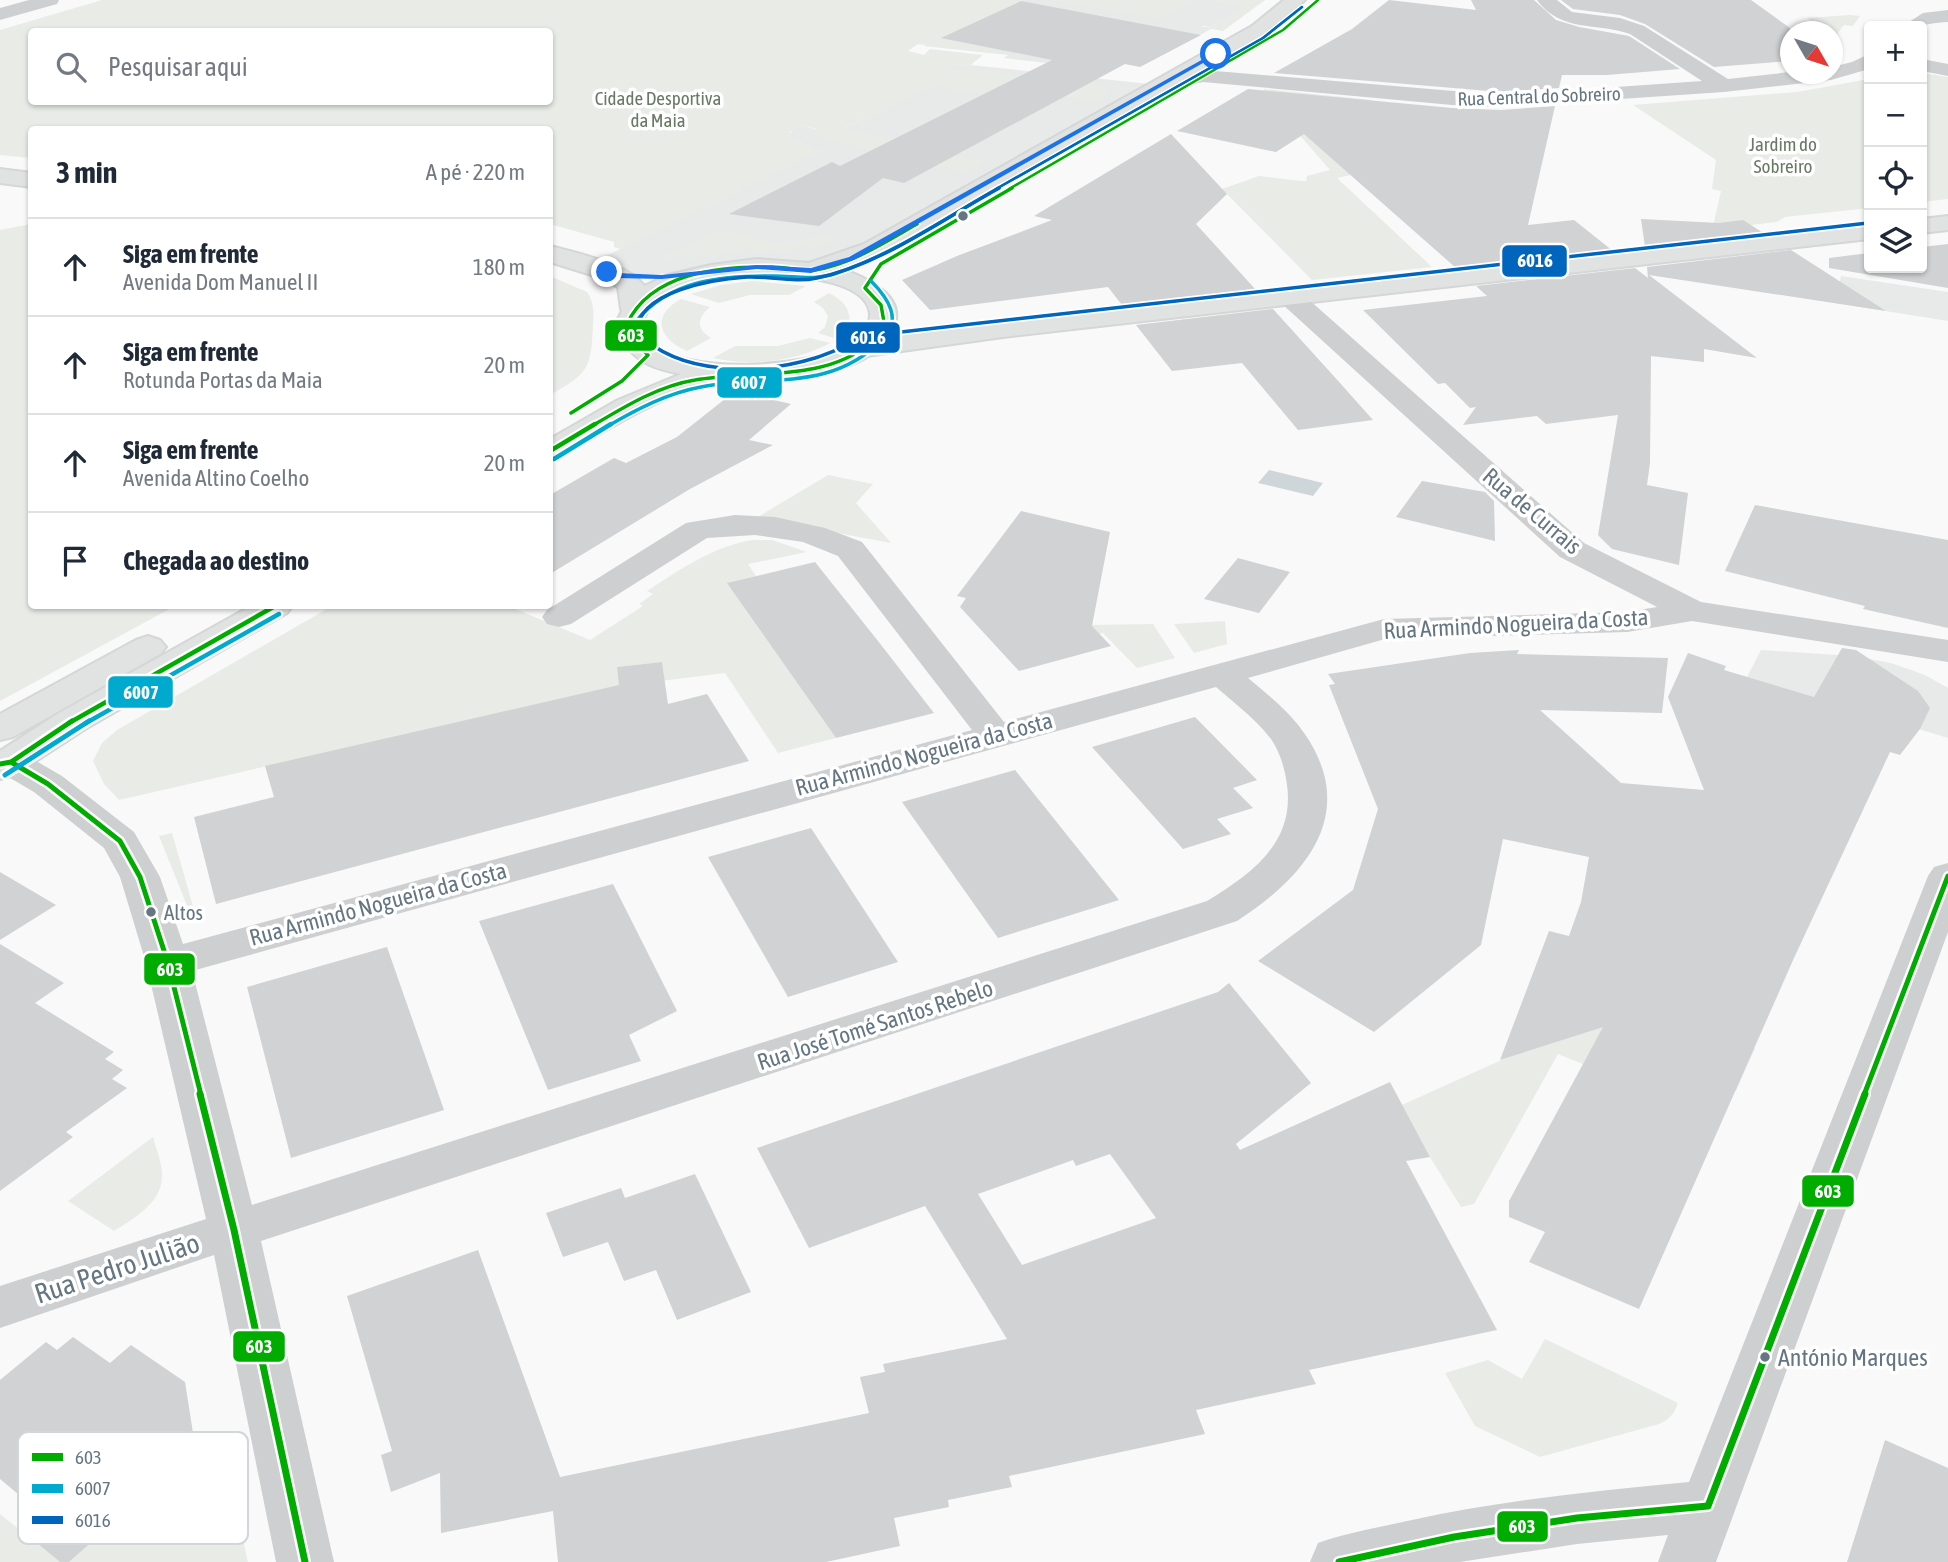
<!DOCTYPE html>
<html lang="pt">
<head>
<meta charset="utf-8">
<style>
  body { margin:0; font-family:"Asap Condensed",sans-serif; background:#f2f2f3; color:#1f2937 }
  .controls { position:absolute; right:21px; top:21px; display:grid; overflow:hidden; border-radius:7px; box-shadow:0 2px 5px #0004 }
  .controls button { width:63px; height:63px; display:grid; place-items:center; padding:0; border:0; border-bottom:2px solid #e0e1e3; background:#fff; color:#1f2937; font:35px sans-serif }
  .compass { position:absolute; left:1780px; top:21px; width:63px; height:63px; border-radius:50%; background:#fff; box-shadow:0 2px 5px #0004; rotate:129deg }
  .stop { position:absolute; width:21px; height:21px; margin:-16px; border:5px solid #1a73e8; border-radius:50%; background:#fff }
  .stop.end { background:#1a73e8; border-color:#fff; box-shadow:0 2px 7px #0008 }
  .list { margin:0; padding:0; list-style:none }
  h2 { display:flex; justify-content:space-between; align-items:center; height:91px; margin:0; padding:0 28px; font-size:30px }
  h2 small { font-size:23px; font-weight:400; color:#747a83 }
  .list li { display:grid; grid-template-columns:46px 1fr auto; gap:21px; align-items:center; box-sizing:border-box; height:98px; padding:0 28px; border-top:2px solid #e0e1e3 }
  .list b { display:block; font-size:26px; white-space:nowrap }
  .list p { margin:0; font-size:23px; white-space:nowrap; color:#747a83 }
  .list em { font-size:23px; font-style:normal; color:#747a83 }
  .icon { flex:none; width:38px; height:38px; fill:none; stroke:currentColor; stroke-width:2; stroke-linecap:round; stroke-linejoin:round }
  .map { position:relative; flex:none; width:1948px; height:1562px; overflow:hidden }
  .search { position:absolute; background:#fff; box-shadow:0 2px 5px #0004; left:28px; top:28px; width:525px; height:77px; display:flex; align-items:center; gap:18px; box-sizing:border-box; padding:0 24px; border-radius:7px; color:#747a83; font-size:26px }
  .panel { position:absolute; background:#fff; box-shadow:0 2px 5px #0004; left:28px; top:126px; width:525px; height:483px; border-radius:7px }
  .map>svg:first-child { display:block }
  .built { fill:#e8e9e9 }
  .green { fill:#e8ebe6; fill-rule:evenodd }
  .water { fill:#ced6d9 }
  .building { fill:#d0d2d3; fill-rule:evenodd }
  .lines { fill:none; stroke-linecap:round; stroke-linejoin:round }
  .secondary-casing { stroke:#d5d6d7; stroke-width:4 }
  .primary-casing { stroke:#d5d6d7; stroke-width:4 }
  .street { fill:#cecfd0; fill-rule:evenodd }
  .secondary { fill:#e1e2e2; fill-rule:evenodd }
  .primary { fill:#e1e2e2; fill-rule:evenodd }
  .bus-1-far4-casing { stroke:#fff; stroke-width:5 }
  .bus-1-far3-casing { stroke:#fff; stroke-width:7 }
  .bus-1-far2-casing { stroke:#fff; stroke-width:9 }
  .bus-1-far1-casing { stroke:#fff; stroke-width:10 }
  .bus-1-casing { stroke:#fff; stroke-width:12 }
  .bus-2-far3-casing { stroke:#fff; stroke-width:5 }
  .bus-2-far2-casing { stroke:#fff; stroke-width:7 }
  .bus-2-far1-casing { stroke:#fff; stroke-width:9 }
  .bus-2-casing { stroke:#fff; stroke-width:10 }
  .bus-3-far1-casing { stroke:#fff; stroke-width:5 }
  .bus-3-casing { stroke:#fff; stroke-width:7 }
  .bus-1-far4 { stroke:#00ac00; stroke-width:2.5 }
  .bus-1-far3 { stroke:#00ac00; stroke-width:3.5 }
  .bus-1-far2 { stroke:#00ac00; stroke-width:4.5 }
  .bus-1-far1 { stroke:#00ac00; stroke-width:5 }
  .bus-1 { stroke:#00ac00; stroke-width:7 }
  .bus-2-far3 { stroke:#00a9ce; stroke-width:2.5 }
  .bus-2-far2 { stroke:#00a9ce; stroke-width:3.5 }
  .bus-2-far1 { stroke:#00a9ce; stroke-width:4.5 }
  .bus-2 { stroke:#00a9ce; stroke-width:5 }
  .bus-3-far1 { stroke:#0065bd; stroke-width:2.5 }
  .bus-3 { stroke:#0065bd; stroke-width:3.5 }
  .route { fill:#1a73e8 }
  .bus-dot { fill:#657683; stroke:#fff; stroke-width:2.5 }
  .labels { text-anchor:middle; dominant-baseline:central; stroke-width:7; stroke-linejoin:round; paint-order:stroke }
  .far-street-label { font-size:19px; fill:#657683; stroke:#fff }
  .far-park-label { font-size:19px; fill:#687a64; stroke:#fff }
  .bus-label { font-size:21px; fill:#657683; stroke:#fff; text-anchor:start }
  .street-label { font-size:23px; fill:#657683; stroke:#fff }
  .near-bus-label { font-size:24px; fill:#657683; stroke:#fff; text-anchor:start }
  .near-street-label { font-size:28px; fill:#657683; stroke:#fff }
  .key { fill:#fff; stroke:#d1d6da; stroke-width:2 }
  .key-label { font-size:19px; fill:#657683 }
  .line-badge { stroke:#fff; stroke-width:2.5 }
  .badge-label { font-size:19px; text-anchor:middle; font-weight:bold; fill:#fff }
</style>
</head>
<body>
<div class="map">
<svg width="1948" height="1562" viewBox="0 0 1948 1562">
  <rect width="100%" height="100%" fill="#f9f9f9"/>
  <path class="built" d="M1023 0H1214L1244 5V9L1211 27 1203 26 1202 27 1211 29 1187 42 1090 68 1004 58 1008 55 924 46Z
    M971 65 1159 85 891 236 812 268 630 275 598 260 820 150 791 139 789 135 795 127 799 125 833 134 961 72 947 68Z
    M1841 276 1948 292V321L1835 303Z
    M1761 650 1852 656 1891 663 1925 675 1948 688V738L1747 677Z"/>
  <path class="green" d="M102 0H1023L942 38 999 50 991 53 918 44 908 51 924 55 930 49 983 55 968 67 949 68 962 72 968 69 1091 83 1103 86 1108 94 1095 102 1034 91 961 93 936 85 845 128 986 162 966 173 821 138 814 134 816 129 799 125 790 132 791 139 821 150 621 249 614 247V242L550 224V130H32L31 158 0 155V30ZM32 32H550V102H32Z
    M1050 0H1194L1157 19Z
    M1214 0H1265L1223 31 1200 27H1211L1242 10 1238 8 1243 5Z
    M1850 15 1860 16 1853 26 1844 25 1836 35H1833L1832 32 1825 31 1807 18Z
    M1922 73 1948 77V199L1922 202Z
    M1869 79V208L1785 217 1777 222 1715 229 1714 222 1721 191 1712 189 1716 160 1633 105 1797 92Z
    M1264 89 1372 100 1349 149 1361 160 1351 175 1337 178 1432 267 1312 280 1222 189 1259 176 1301 181H1306L1307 176 1330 170 1264 94Z
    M31 224 32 606H175L0 701V230Z
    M719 229 772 242 803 240 822 235 838 239 813 248 802 246 788 253 773 249 762 254 745 249 734 255 725 252 713 257 704 255 693 260 678 256 666 261 658 259Z
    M550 276 587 292C594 302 594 312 593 324 591 369 589 373 550 395Z
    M752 281 806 286 789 295H750L719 303 691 294 721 285Z
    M829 293C844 301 852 310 849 327L837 339 818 333 825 327 828 316 823 308 814 302Z
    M681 299 710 307C697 318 696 329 711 338L687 351C658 338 651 316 681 299Z
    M810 338 830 343C795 362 751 366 713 358L735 346H778Z
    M828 475 873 484 856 503 891 543 756 518Z
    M752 540H772L807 552 748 564 756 576 728 583 836 738 778 753 725 673 613 687 119 800 104 784 93 761 102 743 117 730 332 606H508L590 640 643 606 639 604 653 594 647 591C681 569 712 547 752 540ZM662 662 664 677 619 682 617 667Z
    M1225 621 1227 644 1194 653 1174 624Z
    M1153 624 1175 658 1137 668 1103 633 1099 634 1089 625Z
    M172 833 194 910 189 909 186 903 159 836Z
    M1653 1010 1755 1048 1736 1091 1598 1038 1583 1064 1558 1054 1474 1204 1461 1207 1430 1157 1402 1105 1506 1058Z
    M153 1137C156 1149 162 1162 162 1175 163 1202 134 1219 114 1231L68 1201Z
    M1545 1339 1678 1403C1674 1414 1670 1419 1659 1424L1540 1457 1475 1426 1445 1373 1488 1360 1522 1379Z
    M225 1462 248 1562H69L154 1487Z
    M0 1514 60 1562H0Z"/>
  <path class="water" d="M1269 470 1323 483 1313 496 1258 483Z"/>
  <path class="building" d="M1389 0 1476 10 1471 0H1534L1556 20 1579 27 1629 36 1680 69 1607 75H1562L1559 88 1501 92 1274 73 1352 29Z
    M1561 0H1751L1790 28V61L1714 67 1645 24 1620 15 1573 9Z
    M1021 1 1201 35 1140 67 1125 64 904 183 883 178 819 226 729 214 832 162 840 166 1052 60 941 38Z
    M1248 89 1452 108 1501 110 1555 106 1528 225 1574 220 1613 251 1456 268 1304 134 1276 152 1177 131Z
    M1171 134 1227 194 1196 224 1256 290 1122 305 1108 287 930 310 902 280 957 256 1052 220 1034 216Z
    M1641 219 1719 223 1743 220 1765 234 1645 247Z
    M1948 244V288L1829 268V258L1869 253V268H1922V247Z
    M1791 250 1886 311 1649 275 1757 358 1704 349V362L1651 356 1650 463 1647 485 1688 493 1679 565 1612 549 1598 535 1618 415 1546 424 1537 416 1463 425 1476 407 1470 408 1445 383 1438 384 1363 310 1487 296 1476 286 1635 268 1648 278 1647 267Z
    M1273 309 1340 383 1373 420 1298 430 1242 363 1172 371 1136 325Z
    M735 391 791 404 749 440 773 445 690 489 550 574V495L614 458 626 463 677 437Z
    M1422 481 1485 492 1494 501 1495 541 1396 517Z
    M1755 505 1948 540V628L1863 609 1865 606 1725 571Z
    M1021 511 1110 532 1092 626 1111 646 1019 671 960 607 966 598 957 596Z
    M1238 558 1290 572 1259 613 1204 599Z
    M815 562 878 641 934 713 836 738 727 583Z
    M1842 648 1856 650 1918 691 1930 708 1920 729 1900 755 1890 752 1794 958 1639 1309 1529 1262 1545 1232 1509 1217V1201L1603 1027 1500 1060 1549 931 1569 936 1581 902 1589 857 1503 839 1481 945 1374 1032 1258 961 1353 890 1378 809 1329 685 1335 684 1328 674 1470 653 1519 650 1517 654 1668 658 1662 713 1540 710 1621 783 1704 790 1668 697 1688 653 1726 666 1724 670 1814 697Z
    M662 662 668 704 707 694 749 761 216 904 194 817 274 797 265 766 619 685 617 667Z
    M1195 717 1257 780 1233 788 1253 808 1217 819 1231 834 1183 849 1092 747Z
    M1015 770 1119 900 998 938 902 802Z
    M811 828 898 962 788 997 708 857Z
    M0 872 56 905 0 940Z
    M613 884 677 1011 629 1035 641 1061 548 1090 479 921Z
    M0 944 64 983 35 1003 114 1052 105 1059 123 1070 112 1079 127 1088 66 1132 73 1137 0 1191Z
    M387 947 444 1110 291 1158 247 987Z
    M1229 983 1311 1083 1236 1144 1240 1150 1390 1082 1430 1157 1406 1161 1497 1330 1309 1370 1316 1384 1196 1410 1205 1434 1009 1476 1012 1487 948 1500 949 1507 894 1518 900 1546 826 1562H558L553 1511 441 1533 440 1473 391 1492 381 1455 392 1451 347 1296 478 1250 560 1477 869 1413 860 1377 885 1372 883 1364 1007 1339 925 1206 809 1248 757 1148 1218 992ZM1110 1154 1156 1218 1022 1265 978 1194 1073 1160 1076 1166Z
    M695 1174 751 1292 677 1320 656 1270 624 1281 608 1242 563 1257 546 1213 621 1188 625 1198Z
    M73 1337 110 1363 131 1345 185 1382 199 1471 154 1487 69 1562H60L22 1531 42 1514 0 1479V1380L46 1342 57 1350Z
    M1885 1440 1948 1468V1562H1847Z"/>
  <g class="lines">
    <defs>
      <path id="secondary" d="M0 169 32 173V187L0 183Z
        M1948 216V230L1922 233V219Z
        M1869 225V239L1003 337 859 357 849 355 845 349 849 343 859 341 1003 321Z
        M550 246C575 253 673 271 643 315L634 317 625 315 621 309 618 287 598 277 550 262Z"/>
      <path id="primary" d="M1284 0H1305L1266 34 882 254 840 269C854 273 866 278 878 287 912 310 893 341 865 358 840 373 796 380 767 382 743 383 722 380 698 387 649 402 605 431 561 457L550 460V439L618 400 681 374C645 367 633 359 613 329L629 297 640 288 668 275 711 265 757 259 809 263 864 244 1252 26ZM757 275C784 275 867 277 870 314 871 326 855 340 845 346 807 368 682 375 649 342 646 339 643 333 640 329 644 321 646 311 652 304 677 278 724 278 757 275Z
        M251 606H292L287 613 85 729 13 776 0 779V751L59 713Z
        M148 636 160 640 166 647 160 654 13 737 0 740V714L136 640Z"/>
    </defs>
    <use href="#secondary" class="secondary-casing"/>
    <use href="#primary" class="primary-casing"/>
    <path class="street" d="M29 0H59L57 4 0 20V8Z
      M1537 0H1557L1572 12 1620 18 1644 26 1728 79 1790 72 1832 74V67L1852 62 1869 54V69L1831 80 1724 92 1501 107 1452 105 1203 82 1163 91 1156 89 1153 85 1156 81 1203 70 1501 95 1702 81 1630 34C1596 22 1561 33 1537 0Z
      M1948 10V22C1935 22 1924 26 1912 26L1909 22 1923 13Z
      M1922 59 1948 64V76L1922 71Z
      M1290 289 1299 291 1584 543 1701 602 1948 640V662L1692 621 1627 632 1385 639 1248 678C1266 693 1285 708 1299 726 1362 808 1310 874 1237 921L261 1241 334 1562H276L214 1255 0 1328V1286L206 1219 146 963 120 877 104 848 34 792 5 775H0V753L11 751 24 754 62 776 134 832 160 877 183 944 972 730 838 556 803 542 755 535 707 538 571 624 559 627 547 624 542 617 547 610 686 523 735 515 775 517 825 528 862 542 1004 722 1384 619 1627 612 1657 607 1560 557 1281 303 1277 297 1281 291ZM1216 687C1234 703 1256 719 1271 739 1280 752 1285 769 1287 785 1295 842 1252 874 1207 901L252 1205 192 971Z
      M1948 863V932L1716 1562H1658L1668 1535 1577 1544 1460 1562H1310L1318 1543C1349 1532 1381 1527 1412 1520 1504 1500 1596 1491 1689 1482L1928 876 1934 867Z"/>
    <use href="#secondary" class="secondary"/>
    <use href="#primary" class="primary"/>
    <defs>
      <path id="bus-1-far4" d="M1009 189 1283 30 1318 0"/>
      <path id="bus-1-far3" d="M571 413 622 381 648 355 633 341 627 324C651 272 721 266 772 267 787 267 801 272 815 270 852 264 885 242 917 224
        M592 426C624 407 658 386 695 380 748 370 826 382 868 344 874 338 879 329 884 322L881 305 865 288 881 264 1012 188"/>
      <path id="bus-1-far2" d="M550 451 595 424
        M69 723 275 606"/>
      <path id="bus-1-far1" d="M11 762 48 784 120 841 140 877 168 963 201 1095
        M0 764 11 762 72 721
        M1864 1095 1948 876"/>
      <path id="bus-1" d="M200 1094 234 1230 305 1562
        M1708 1506 1865 1094
        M1339 1562 1454 1537 1577 1518 1708 1506"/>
      <path id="bus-2-far3" d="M996 189 1263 38 1302 7"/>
      <path id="bus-2-far2" d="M654 348 637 331 636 321C670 280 723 275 774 276 796 276 815 281 837 273 894 254 947 217 999 188
        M608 426C637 409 668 393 701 387 768 374 829 393 882 340 903 320 888 298 871 281"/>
      <path id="bus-2-far1" d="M554 459 611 424
        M86 723 279 614"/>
      <path id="bus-2" d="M5 775 89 721"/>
      <path id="bus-3-far1" d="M996 189 1263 38 1302 7"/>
      <path id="bus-3" d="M999 188C941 220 882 264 817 278 795 283 769 276 747 277 715 279 637 291 637 332 679 376 760 375 815 358 841 349 864 337 892 333L1868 223"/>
    </defs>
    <use href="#bus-1-far4" class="bus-1-far4-casing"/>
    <use href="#bus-1-far3" class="bus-1-far3-casing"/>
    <use href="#bus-1-far2" class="bus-1-far2-casing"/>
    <use href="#bus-1-far1" class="bus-1-far1-casing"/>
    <use href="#bus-1" class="bus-1-casing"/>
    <use href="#bus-2-far3" class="bus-2-far3-casing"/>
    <use href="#bus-2-far2" class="bus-2-far2-casing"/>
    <use href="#bus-2-far1" class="bus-2-far1-casing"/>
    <use href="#bus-2" class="bus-2-casing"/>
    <use href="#bus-3-far1" class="bus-3-far1-casing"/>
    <use href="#bus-3" class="bus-3-casing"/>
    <use href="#bus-1-far4" class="bus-1-far4"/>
    <use href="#bus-1-far3" class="bus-1-far3"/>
    <use href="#bus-1-far2" class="bus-1-far2"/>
    <use href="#bus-1-far1" class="bus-1-far1"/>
    <use href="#bus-1" class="bus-1"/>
    <use href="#bus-2-far3" class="bus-2-far3"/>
    <use href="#bus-2-far2" class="bus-2-far2"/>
    <use href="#bus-2-far1" class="bus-2-far1"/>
    <use href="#bus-2" class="bus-2"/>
    <use href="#bus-3-far1" class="bus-3-far1"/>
    <use href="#bus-3" class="bus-3"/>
  </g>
  <path class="route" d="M1214 53 1219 54 854 260 811 273 757 269 662 279 616 278 603 272 607 270 616 273 662 275 757 265 811 268 849 257Z"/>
  <g class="bus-dot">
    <circle cx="963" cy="216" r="6"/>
    <circle cx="151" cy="912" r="6"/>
    <circle cx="1765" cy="1357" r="6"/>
  </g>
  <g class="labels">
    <g class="far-street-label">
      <text transform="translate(1539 96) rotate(-2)">Rua Central do Sobreiro</text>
    </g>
    <g class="far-park-label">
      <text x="658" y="98">Cidade Desportiva<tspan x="658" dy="22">da Maia</tspan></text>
      <text x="1783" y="144">Jardim do<tspan x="1783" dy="22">Sobreiro</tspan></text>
    </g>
    <g class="bus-label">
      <text x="164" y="912">Altos</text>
    </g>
    <g class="street-label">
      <text transform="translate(1532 511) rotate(40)">Rua de Currais</text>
      <text transform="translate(1516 624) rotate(-3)">Rua Armindo Nogueira da Costa</text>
      <text transform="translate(924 754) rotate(-15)">Rua Armindo Nogueira da Costa</text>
      <text transform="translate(378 904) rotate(-15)">Rua Armindo Nogueira da Costa</text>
      <text transform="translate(875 1025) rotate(-18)">Rua José Tomé Santos Rebelo</text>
    </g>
    <g class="near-bus-label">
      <text x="1778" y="1357">António Marques</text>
    </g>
    <g class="near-street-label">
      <text transform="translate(117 1268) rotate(-18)">Rua Pedro Julião</text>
    </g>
  </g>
  <rect x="18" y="1432" width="230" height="112" rx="10" class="key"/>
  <rect x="32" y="1453" width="31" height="8" fill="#00ac00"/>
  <rect x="32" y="1484" width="31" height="9" fill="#00a9ce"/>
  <rect x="32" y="1516" width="31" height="8" fill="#0065bd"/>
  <g class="key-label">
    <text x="75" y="1464">603</text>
    <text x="75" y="1495">6007</text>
    <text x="75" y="1527">6016</text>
  </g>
  <g class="line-badge">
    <rect x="1501" y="244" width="67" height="34" rx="7" fill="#0065bd"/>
    <rect x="604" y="319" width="54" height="33" rx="7" fill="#00ac00"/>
    <rect x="835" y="321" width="66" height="33" rx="7" fill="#0065bd"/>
    <rect x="716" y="366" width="67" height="33" rx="7" fill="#00a9ce"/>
    <rect x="107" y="675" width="67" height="34" rx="7" fill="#00a9ce"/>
    <rect x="143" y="952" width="53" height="34" rx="7" fill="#00ac00"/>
    <rect x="1801" y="1174" width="54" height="34" rx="7" fill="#00ac00"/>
    <rect x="232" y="1330" width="54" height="33" rx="7" fill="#00ac00"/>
    <rect x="1496" y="1510" width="53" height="33" rx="7" fill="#00ac00"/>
  </g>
  <g class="badge-label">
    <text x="1535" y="267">6016</text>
    <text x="631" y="342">603</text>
    <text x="868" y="344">6016</text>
    <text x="749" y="389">6007</text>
    <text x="141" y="699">6007</text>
    <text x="170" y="976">603</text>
    <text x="1828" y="1198">603</text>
    <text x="259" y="1353">603</text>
    <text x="1522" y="1533">603</text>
  </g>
</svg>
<div class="controls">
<button>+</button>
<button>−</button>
<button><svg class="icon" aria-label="locate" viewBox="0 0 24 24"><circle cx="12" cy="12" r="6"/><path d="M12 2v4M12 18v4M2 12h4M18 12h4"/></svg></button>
<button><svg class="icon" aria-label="layers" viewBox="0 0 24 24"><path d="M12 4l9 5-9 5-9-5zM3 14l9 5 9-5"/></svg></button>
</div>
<svg class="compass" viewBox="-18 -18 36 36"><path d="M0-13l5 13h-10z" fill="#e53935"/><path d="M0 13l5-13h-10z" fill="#747a83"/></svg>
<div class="stop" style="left:1216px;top:54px"></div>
<div class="stop end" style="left:607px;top:272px"></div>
<div class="search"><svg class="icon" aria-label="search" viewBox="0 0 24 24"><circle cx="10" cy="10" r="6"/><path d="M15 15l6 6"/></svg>Pesquisar aqui</div>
<section class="panel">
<h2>3 min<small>A pé · 220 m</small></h2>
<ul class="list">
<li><svg class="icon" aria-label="ahead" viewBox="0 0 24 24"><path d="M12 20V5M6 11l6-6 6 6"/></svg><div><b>Siga em frente</b><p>Avenida Dom Manuel II</p></div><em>180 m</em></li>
<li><svg class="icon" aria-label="ahead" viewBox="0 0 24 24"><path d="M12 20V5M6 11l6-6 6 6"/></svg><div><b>Siga em frente</b><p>Rotunda Portas da Maia</p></div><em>20 m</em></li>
<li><svg class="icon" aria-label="ahead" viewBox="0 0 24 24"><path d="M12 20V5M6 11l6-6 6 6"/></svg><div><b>Siga em frente</b><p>Avenida Altino Coelho</p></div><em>20 m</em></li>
<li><svg class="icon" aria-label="arrive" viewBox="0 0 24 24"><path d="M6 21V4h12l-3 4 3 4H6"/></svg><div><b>Chegada ao destino</b></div></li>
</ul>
</section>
</div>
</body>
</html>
